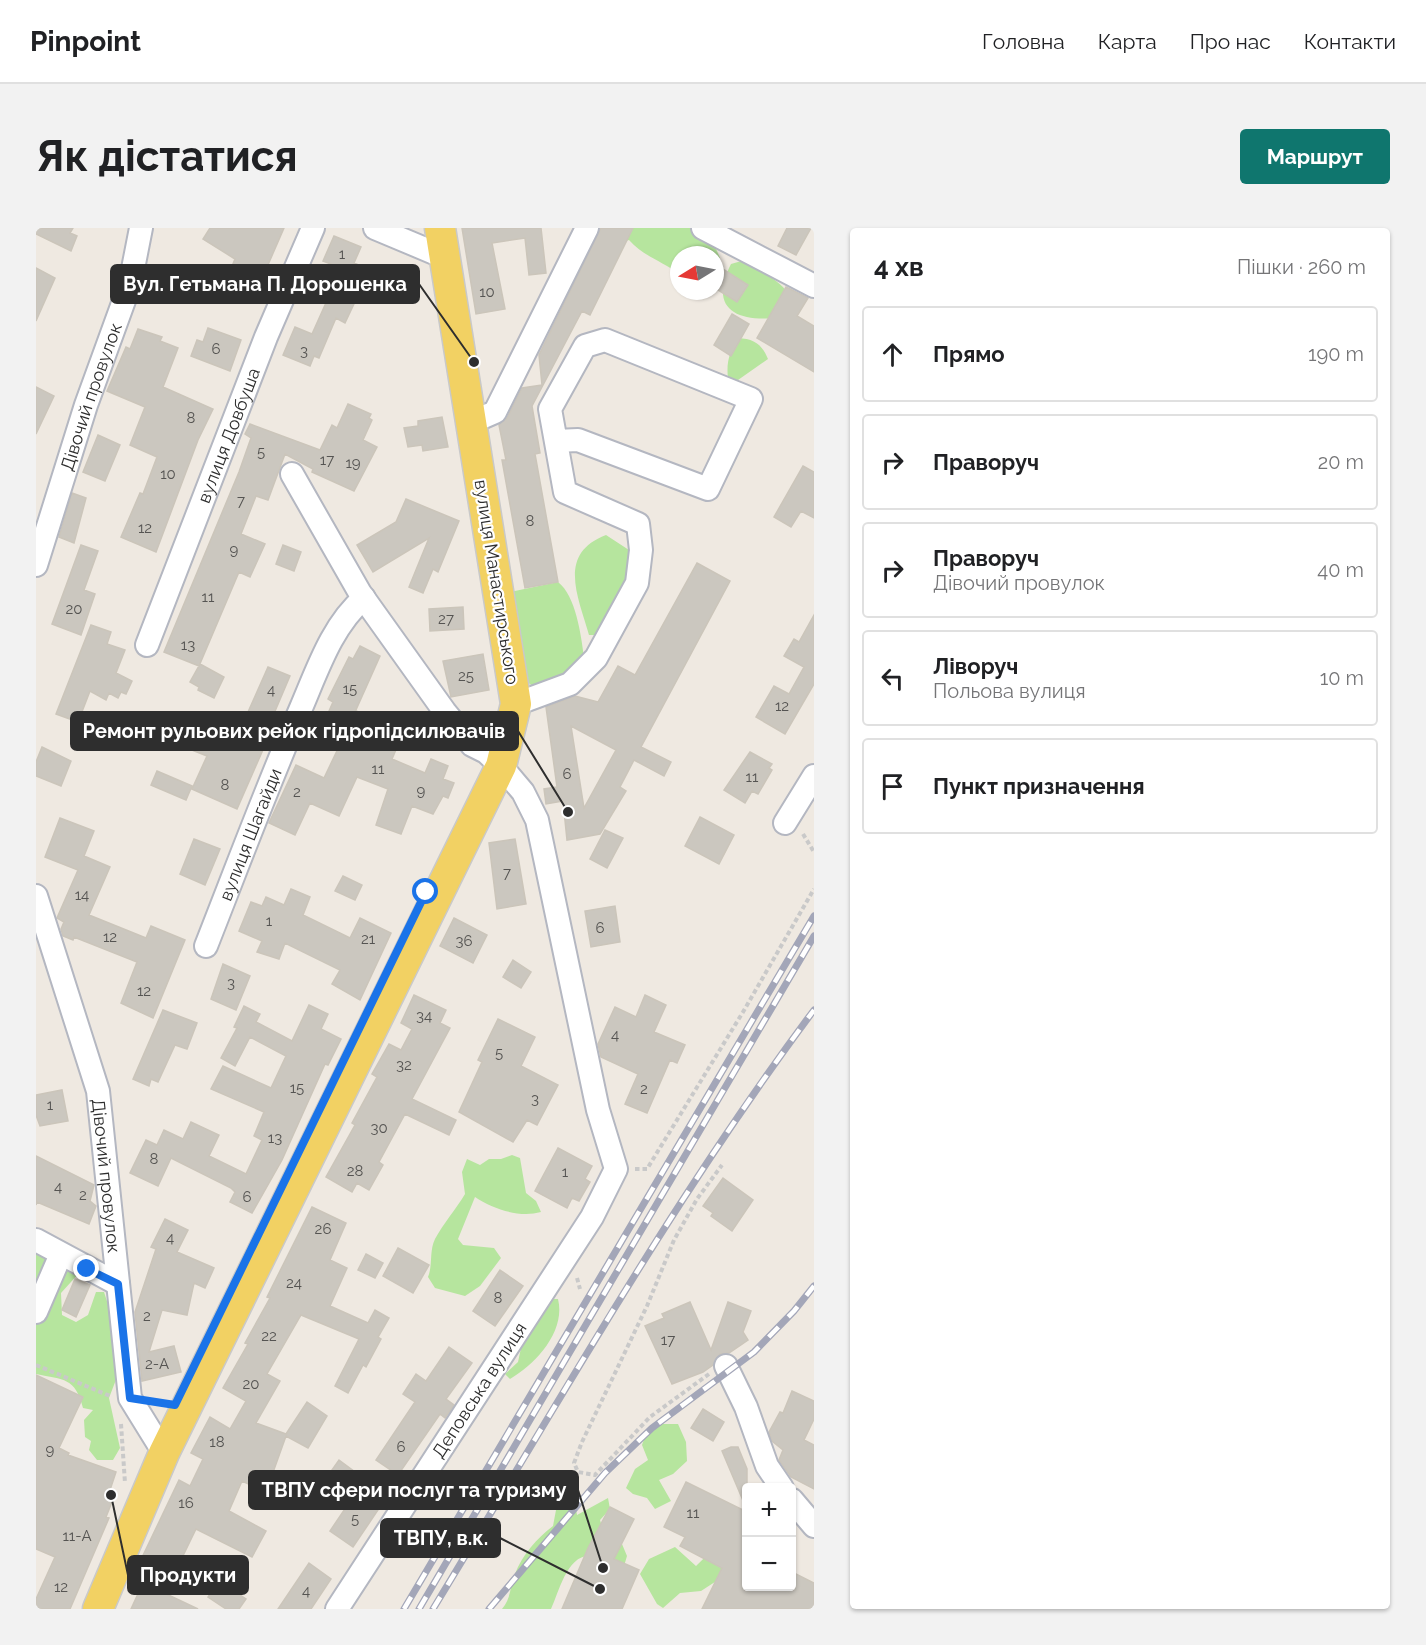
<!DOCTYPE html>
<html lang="uk">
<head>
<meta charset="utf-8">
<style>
  body { margin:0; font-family:Raleway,sans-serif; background:#f2f2f2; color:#202124 }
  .controls { position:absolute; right:18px; bottom:18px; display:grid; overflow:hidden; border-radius:6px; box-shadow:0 2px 4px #0004 }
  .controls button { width:54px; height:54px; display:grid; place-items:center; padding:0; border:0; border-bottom:2px solid #e0e0e0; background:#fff; color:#202124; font:30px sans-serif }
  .compass { position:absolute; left:634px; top:18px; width:54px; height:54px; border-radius:50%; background:#fff; box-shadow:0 2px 4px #0004; rotate:260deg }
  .stop { position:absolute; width:18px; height:18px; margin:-14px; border:4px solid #1a73e8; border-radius:50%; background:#fff }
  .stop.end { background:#1a73e8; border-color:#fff; box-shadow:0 2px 6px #0008 }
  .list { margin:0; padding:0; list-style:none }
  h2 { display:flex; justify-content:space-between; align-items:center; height:78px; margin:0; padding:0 24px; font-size:26px }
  h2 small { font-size:20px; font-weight:400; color:#757577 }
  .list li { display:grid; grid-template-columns:39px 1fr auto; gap:18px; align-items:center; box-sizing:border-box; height:96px; margin:0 12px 12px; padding:0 12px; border:2px solid #e0e0e0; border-radius:6px }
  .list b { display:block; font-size:22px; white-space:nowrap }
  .list p { margin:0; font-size:20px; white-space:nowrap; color:#757577 }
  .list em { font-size:20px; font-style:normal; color:#757577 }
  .icon { flex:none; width:33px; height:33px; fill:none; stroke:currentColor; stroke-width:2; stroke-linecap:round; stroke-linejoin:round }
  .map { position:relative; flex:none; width:778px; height:1381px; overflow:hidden; border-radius:6px }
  header { display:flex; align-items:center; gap:36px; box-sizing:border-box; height:84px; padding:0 30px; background:#fff; border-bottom:2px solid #e0e0e0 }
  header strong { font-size:28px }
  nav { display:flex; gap:33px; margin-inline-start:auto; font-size:21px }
  .intro { display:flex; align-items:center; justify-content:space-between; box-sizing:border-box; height:144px; padding:0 36px }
  h1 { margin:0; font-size:42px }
  .button { padding:15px 27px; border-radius:6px; background:#0f766e; color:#fff; font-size:21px; font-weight:700 }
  main { display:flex; gap:36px; padding:0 36px }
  aside { flex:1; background:#fff; border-radius:6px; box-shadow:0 2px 4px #0004 }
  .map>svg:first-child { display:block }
  .green { fill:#b6e59e }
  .building { fill:#cbc7bf; stroke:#cbc5ba; stroke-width:1.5; fill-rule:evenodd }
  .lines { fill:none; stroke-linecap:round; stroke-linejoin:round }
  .minor-casing { stroke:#b4b7c1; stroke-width:26 }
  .major-casing { stroke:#c9c9c9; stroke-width:33 }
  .path { stroke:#c9c9c9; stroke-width:4; stroke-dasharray:4.5 3; stroke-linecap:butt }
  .minor { stroke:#fff; stroke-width:22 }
  .major { stroke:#f2d163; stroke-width:30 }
  .rail-casing { stroke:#a3a6b8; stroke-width:7 }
  .rail { stroke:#fff; stroke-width:4.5; stroke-dasharray:14; stroke-linecap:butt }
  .route { stroke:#1a73e8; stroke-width:8 }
  .labels { text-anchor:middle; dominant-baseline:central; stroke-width:4.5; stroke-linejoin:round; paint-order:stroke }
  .number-label { font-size:15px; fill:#555452 }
  .street-label { font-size:18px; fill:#2e2e2e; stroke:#fff }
  .leader { fill:none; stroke:#2e2e2e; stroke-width:2 }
  .callout-dot { fill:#2e2e2e; stroke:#fff; stroke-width:2 }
  .callout { fill:#2e2e2e; stroke:#2e2e2e; stroke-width:2 }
  .callout-label { font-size:20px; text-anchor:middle; font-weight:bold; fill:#fff }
</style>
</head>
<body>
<header>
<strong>Pinpoint</strong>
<nav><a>Головна</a><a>Карта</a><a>Про нас</a><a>Контакти</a></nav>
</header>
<div class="intro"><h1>Як дістатися</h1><a class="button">Маршрут</a></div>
<main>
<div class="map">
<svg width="778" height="1381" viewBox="0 0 778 1381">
  <rect width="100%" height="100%" fill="#efe9e1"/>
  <path class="green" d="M570 0H671L684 30 679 34V27H643V46C626 33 607 28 593 12L579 16Z
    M709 32C724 44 741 50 753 66L740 90C698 94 673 79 695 36Z
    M702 110C718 111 726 116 732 131L702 152 692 150C690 134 694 123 702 110Z
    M570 307 596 324 598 337 561 407H553C543 370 520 326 570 307Z
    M522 354C540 368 545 407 548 429L528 450 498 459 490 453 474 364Z
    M476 927 484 930 490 965 500 973 505 984C483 990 457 981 439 969L422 1011 427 1017 458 1020 465 1030 444 1058 429 1068 399 1060 392 1049C397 1037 393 1023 399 1011 407 996 420 981 429 966L426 944 431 931 444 937 453 931H465Z
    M0 1019 44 1044 25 1065 26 1087 40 1094 52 1087 60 1064H68L78 1095 81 1149 73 1170 84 1220 77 1232H61L53 1222 55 1213 49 1209 48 1192 57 1182 47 1180C39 1149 28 1152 0 1146Z
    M511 1071H522C530 1103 500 1136 474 1151L469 1146 482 1134 485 1120Z
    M627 1196H642L650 1214 651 1233 637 1246 623 1252 635 1273 619 1281 611 1270 597 1266 590 1260 599 1241 612 1232 606 1217 611 1203Z
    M525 1258H536L541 1287 572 1270 574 1281 564 1292 569 1309 586 1316 591 1328 588 1338C578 1335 566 1329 556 1328 531 1325 523 1365 515 1381H466C475 1371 474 1358 479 1346 486 1327 501 1310 517 1298L520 1282 512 1270Z
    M702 1297 685 1350 665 1363 644 1365 627 1380 621 1376 604 1346 613 1331 639 1319 660 1338Z"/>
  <path class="building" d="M0 0H37L34 5 41 8 35 23 0 6Z
    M174 0H248L228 46 230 47 219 75 186 62 199 31 167 11Z
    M426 0H505L510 45 493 47 489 10 456 15 469 81 440 86Z
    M565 0H597L554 87 546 83 496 178 504 225 499 226 522 354 489 360 466 232H470L463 197 471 190 486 160 506 157 503 127Z
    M751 0H775L760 27 742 18Z
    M298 8 325 19 318 35 334 42 309 95 300 90 283 130 278 128 274 138 247 127 259 99 276 106 302 48 293 44 295 36 287 33Z
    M679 36 712 57 701 74 679 60Z
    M0 40 19 50 0 93Z
    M750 59 772 70 761 88 778 98V144L721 110Z
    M696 86 713 96 695 128 678 117Z
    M172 100 205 112 194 143 155 128 161 112 167 114Z
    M102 101 126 109 124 113 142 120 127 159 177 181 162 212 120 324 85 309 104 265 107 266 121 229 94 217 109 179 71 163 90 119 94 121Z
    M0 159 18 168 0 206Z
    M312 176 335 186 333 190 336 192 327 212 341 219 318 263 276 244 277 241 249 226 232 272 220 268 205 306 229 316 214 349 203 344 163 438 128 424 203 244 215 210 209 206 214 196 284 222 296 197 301 200Z
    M406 189 412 219 387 223 386 217 372 219 368 200 382 198V193Z
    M62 207 84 217 69 253 47 244Z
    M767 238 778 244V290L765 283 755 299 738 289Z
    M36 265 50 270 38 315 23 309Z
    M370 271 423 293 402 344 397 341 387 365 373 359 393 310 337 344 321 317 360 294Z
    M45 317 62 323 48 362 59 366 45 407 16 396Z
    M247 317 265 324 258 343 240 336Z
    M661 335 694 353 605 519 635 534 628 548 598 532 584 559 590 563 564 606 531 612 527 573 510 576 508 561 521 559 510 479 539 468 562 474 582 438 599 447ZM535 498 580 522 548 580Z
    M427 379 428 401 394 403 393 381Z
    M778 387V456L749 506 720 489 738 458 753 466 768 439 748 428 758 411 763 414Z
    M55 397 75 404 71 416 89 422 80 445 96 453 90 466 85 464 82 470 73 465 70 472 54 463 42 494 20 486Z
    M324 418 344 428 315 493 293 483 297 474 292 471 313 429 317 431Z
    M447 426 453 462 415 469 407 433Z
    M164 436 188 449 178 470 162 462 163 459 154 454Z
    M232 439 254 448 231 502 234 503 233 508 201 581 156 561 171 528 151 520 157 504 191 518 202 490 208 493Z
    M320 483 337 490 331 504 362 517 356 531 389 545 395 531 412 538 407 551 418 555 412 570 407 568 397 586 376 578 365 606 340 597 352 561 321 549 303 588 274 575 259 607 233 595 260 537 288 550Z
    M6 519 35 533 25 558 0 548V534Z
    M714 524 736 536 733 540 736 542 722 566 716 563 709 575 688 562Z
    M121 543 156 558 150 572 115 557Z
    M664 589 698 607 683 636 649 618Z
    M24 590 58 603 48 628 74 639 53 687 110 710 115 698 149 712 117 790 85 775 101 734 38 709 37 712 27 708 25 701 28 694 21 690 42 642 9 629Z
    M569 602 587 610 571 640 554 631Z
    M158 611 184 621 169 657 144 646Z
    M479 611 490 676 461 681 453 615Z
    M307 648 326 657 319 672 299 663Z
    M255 661 274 669 267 687 314 710 324 690 355 705 324 772 296 756 304 742 249 715 243 731 221 724 226 713 203 703 215 674 226 678 230 669 248 677Z
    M579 678 584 714 555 719 549 683Z
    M418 690 451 707 437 735 404 718Z
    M477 732 495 744 485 760 467 749Z
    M187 736 214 748 200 782 175 771Z
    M378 767 410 782 404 795 414 800 376 871 420 892 413 907 369 886 343 934 347 937 333 962 321 955 316 964 290 949 319 897 316 895 341 849 336 846 353 816 365 822 376 801 365 795Z
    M609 767 630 777 618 804 649 817 641 835 634 832 611 885 589 876 602 846 565 829 562 816 579 779 600 789Z
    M273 777 292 786 285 801 305 811 292 837 289 836 246 932 216 985 194 974 199 964 195 960 135 930 122 958 94 945 110 912 121 917 128 902 147 911 155 894 183 907 173 928 210 946 226 912 218 908 228 884 175 861 187 838 235 860 250 828 214 809 199 838 185 830 201 800 198 799 208 778 224 786 220 794 256 813Z
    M127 782 161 795 151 821 139 817 122 854 115 851 113 858 97 851Z
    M462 791 499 809 485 838 522 857 501 897 491 892 477 914 423 884 446 834 442 832Z
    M26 862 32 893 4 898 0 887V867Z
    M522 920 556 938 549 951 554 954 543 973 536 970 531 980 499 963Z
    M0 928 58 957 54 973 60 978 53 996 1 974 0 977Z
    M687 950 717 972 696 1003 675 988 677 985 667 978Z
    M276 979 310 995 294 1032 311 1040 294 1078 332 1095 339 1082 353 1090 342 1109 345 1111 330 1139 327 1137 312 1165 299 1158 323 1111 265 1087 231 1146 244 1153 220 1195 250 1206 271 1174 291 1188 272 1220 250 1208 230 1264 206 1253 193 1283 230 1303 216 1329 160 1301 143 1336 129 1329 121 1347 102 1338 143 1252 154 1258 167 1231 155 1225 174 1189 194 1201 210 1173 187 1160 212 1116 209 1115 234 1070 231 1069Z
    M129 991 152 1002 141 1024 178 1040 169 1060 158 1055 151 1087 126 1082 113 1124 138 1118 145 1144 106 1153 99 1084 120 1021 115 1019Z
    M362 1020 393 1037 377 1065 347 1048Z
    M330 1026 347 1035 339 1050 322 1042Z
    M464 1042 487 1058 459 1098 437 1083Z
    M39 1051 54 1057 40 1089 26 1082Z
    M654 1074 675 1122 692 1074 715 1083 707 1104 712 1112 693 1125 684 1126 677 1137 667 1144 636 1156 609 1098 628 1090 626 1086Z
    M413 1119 436 1135 410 1171 418 1177 409 1190 404 1186 362 1247 340 1232 379 1174 367 1166 380 1146 390 1153Z
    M0 1147 47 1169 23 1220 33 1225 32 1227 80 1244 74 1262 80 1264 70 1289 73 1290 34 1381H0V1371L19 1329 0 1321Z
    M756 1163 778 1173V1191L768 1212 778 1217V1261L755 1249 743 1232 747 1222 736 1213 733 1204 744 1184 747 1185Z
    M667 1181 688 1194 677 1213 655 1200Z
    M695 1219H702L711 1241V1282L686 1223Z
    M303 1232 319 1244 308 1260 291 1249Z
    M650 1254 711 1284V1359H756V1344L778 1355V1381H666L686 1340 644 1318 649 1309 628 1299Z
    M321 1263 344 1279 317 1319 294 1303Z
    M574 1279 598 1291 578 1331 603 1342 586 1381H526L552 1320Z
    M273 1335 295 1351 275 1381H242Z
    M183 1353 210 1371 203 1381H190L172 1369Z
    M107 1355 162 1381H95Z"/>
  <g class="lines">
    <defs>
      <g id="minor">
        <path d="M339 0 408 29"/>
        <path d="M667 0 778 58"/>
        <path d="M436 194 459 184 551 0"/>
        <path d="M256 246 324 365 409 484 436 517 450 524 465 538 487 564 501 592 562 882 580 941 556 989 301 1381"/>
        <path id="s1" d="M0 337 50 177 94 56 105 0"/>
        <path id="s2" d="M111 417 230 109 277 0"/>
        <path d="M480 476 534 456 560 430 601 355 605 322 602 296 529 264 514 181 549 118 569 112 715 171 672 261 542 212 520 213"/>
        <path d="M749 595 778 548"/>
        <path id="s3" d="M0 668 62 863 94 1170 128 1225"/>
        <path id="s4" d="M170 718C201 639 231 559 265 480 281 443 296 397 328 370"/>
        <path d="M0 1012 82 1056"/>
        <path d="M0 1084 25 1026"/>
        <path d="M690 1138 710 1179 731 1238 746 1260"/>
        <path d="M756 1272 778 1298"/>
      </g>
      <path id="major" d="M62 1381 128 1225 465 538 480 476 404 0"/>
    </defs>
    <use href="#minor" class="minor-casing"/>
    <use href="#major" class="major-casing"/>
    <path class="path" d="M767 606 778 624
      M599 941H611L707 784 778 661
      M541 1050 544 1061
      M0 1137 74 1168
      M673 1146 614 1189 559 1247 542 1244 538 1235 546 1214 611 1078 638 1012 661 971 686 937
      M85 1196 89 1255"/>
    <use href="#minor" class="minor"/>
    <use href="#major" class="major"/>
    <defs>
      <path id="rail" d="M368 1381 778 688
        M383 1381 778 708
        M397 1381C520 1179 636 972 778 782
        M453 1381 569 1245 616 1200 718 1124 758 1083 778 1058"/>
    </defs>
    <use href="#rail" class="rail-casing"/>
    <use href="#rail" class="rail"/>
  </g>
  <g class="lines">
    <path class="route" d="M51 1041 82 1056 94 1170 139 1177 390 664"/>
  </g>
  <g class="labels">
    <g class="number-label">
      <text x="306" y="26">1</text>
      <text x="451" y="64">10</text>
      <text x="180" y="121">6</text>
      <text x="268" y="123">3</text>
      <text x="155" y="190">8</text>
      <text x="225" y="224">5</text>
      <text x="291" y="232">17</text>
      <text x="317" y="235">19</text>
      <text x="132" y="246">10</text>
      <text x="205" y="273">7</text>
      <text x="494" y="293">8</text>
      <text x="109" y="300">12</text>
      <text x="198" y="322">9</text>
      <text x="172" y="369">11</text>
      <text x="38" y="381">20</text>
      <text x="410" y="391">27</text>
      <text x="152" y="417">13</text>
      <text x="430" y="448">25</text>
      <text x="314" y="461">15</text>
      <text x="235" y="462">4</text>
      <text x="746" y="478">12</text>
      <text x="342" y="541">11</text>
      <text x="531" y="546">6</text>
      <text x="716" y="549">11</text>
      <text x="189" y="557">8</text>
      <text x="385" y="563">9</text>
      <text x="261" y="564">2</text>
      <text x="471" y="645">7</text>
      <text x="46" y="667">14</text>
      <text x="233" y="693">1</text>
      <text x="564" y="700">6</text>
      <text x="74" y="709">12</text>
      <text x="332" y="711">21</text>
      <text x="428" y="713">36</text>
      <text x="195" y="755">3</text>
      <text x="108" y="763">12</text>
      <text x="388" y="788">34</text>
      <text x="579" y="807">4</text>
      <text x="463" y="825">5</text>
      <text x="368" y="837">32</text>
      <text x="261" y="860">15</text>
      <text x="608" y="861">2</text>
      <text x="499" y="871">3</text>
      <text x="14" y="877">1</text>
      <text x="343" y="900">30</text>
      <text x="239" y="910">13</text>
      <text x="118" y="931">8</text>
      <text x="319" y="943">28</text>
      <text x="529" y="944">1</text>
      <text x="22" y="959">4</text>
      <text x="47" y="967">2</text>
      <text x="211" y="969">6</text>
      <text x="287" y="1001">26</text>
      <text x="134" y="1010">4</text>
      <text x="258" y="1055">24</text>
      <text x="462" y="1070">8</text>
      <text x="111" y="1088">2</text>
      <text x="233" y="1108">22</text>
      <text x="632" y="1112">17</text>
      <text x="121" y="1136">2-А</text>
      <text x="215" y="1156">20</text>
      <text x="181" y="1214">18</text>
      <text x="365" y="1219">6</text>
      <text x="14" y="1222">9</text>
      <text x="150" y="1275">16</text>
      <text x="657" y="1285">11</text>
      <text x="319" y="1291">5</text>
      <text x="41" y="1308">11-А</text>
      <text x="25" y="1359">12</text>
      <text x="270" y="1363">4</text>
    </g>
    <g class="street-label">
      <text stroke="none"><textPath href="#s1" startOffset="177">Дівочий провулок</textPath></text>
      <text stroke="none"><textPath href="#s2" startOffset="225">вулиця Довбуша</textPath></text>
      <text transform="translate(461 354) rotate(81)">вулиця Манастирського</text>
      <text stroke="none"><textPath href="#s4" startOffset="120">вулиця Шагайди</textPath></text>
      <text stroke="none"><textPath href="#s3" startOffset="290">Дівочий провулок</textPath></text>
      <text transform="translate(443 1162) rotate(-57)">Деповська вулиця</text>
    </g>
  </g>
  <path class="leader" d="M438 134L383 56M532 584L482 503M567 1340L542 1262M564 1361L464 1310M75 1267L92 1347"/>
  <g class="callout-dot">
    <circle cx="438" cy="134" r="6"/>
    <circle cx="532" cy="584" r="6"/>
    <circle cx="567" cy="1340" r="6"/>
    <circle cx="564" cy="1361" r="6"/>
    <circle cx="75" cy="1267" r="6"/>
  </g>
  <g class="callout">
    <rect x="75" y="37" width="308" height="38" rx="6"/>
    <rect x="35" y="484" width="447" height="38" rx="6"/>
    <rect x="213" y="1243" width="329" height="38" rx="6"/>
    <rect x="345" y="1291" width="119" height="38" rx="6"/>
    <rect x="92" y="1328" width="120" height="38" rx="6"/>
  </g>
  <g class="callout-label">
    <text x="229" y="63">Вул. Гетьмана П. Дорошенка</text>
    <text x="258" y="510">Ремонт рульових рейок гідропідсилювачів</text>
    <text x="378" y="1269">ТВПУ сфери послуг та туризму</text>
    <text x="405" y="1317">ТВПУ, в.к.</text>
    <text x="152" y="1354">Продукти</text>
  </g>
</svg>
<div class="controls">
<button>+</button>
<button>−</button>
</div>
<svg class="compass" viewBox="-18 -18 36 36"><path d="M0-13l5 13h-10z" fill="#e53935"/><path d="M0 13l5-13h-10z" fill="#757577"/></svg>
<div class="stop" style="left:390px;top:664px"></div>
<div class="stop end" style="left:51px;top:1041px"></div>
</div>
<aside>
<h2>4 хв<small>Пішки · 260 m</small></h2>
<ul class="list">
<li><svg class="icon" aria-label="ahead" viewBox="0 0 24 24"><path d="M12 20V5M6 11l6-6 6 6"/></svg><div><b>Прямо</b></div><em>190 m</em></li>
<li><svg class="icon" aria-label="right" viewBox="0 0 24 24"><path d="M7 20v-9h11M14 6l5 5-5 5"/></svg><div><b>Праворуч</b></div><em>20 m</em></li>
<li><svg class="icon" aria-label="right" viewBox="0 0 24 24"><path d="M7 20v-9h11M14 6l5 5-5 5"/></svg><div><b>Праворуч</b><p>Дівочий провулок</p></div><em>40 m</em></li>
<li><svg class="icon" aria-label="left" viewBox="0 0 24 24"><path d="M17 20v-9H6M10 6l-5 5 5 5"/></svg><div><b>Ліворуч</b><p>Польова вулиця</p></div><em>10 m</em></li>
<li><svg class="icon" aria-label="arrive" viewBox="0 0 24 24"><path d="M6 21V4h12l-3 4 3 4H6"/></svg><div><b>Пункт призначення</b></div></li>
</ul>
</aside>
</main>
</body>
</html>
